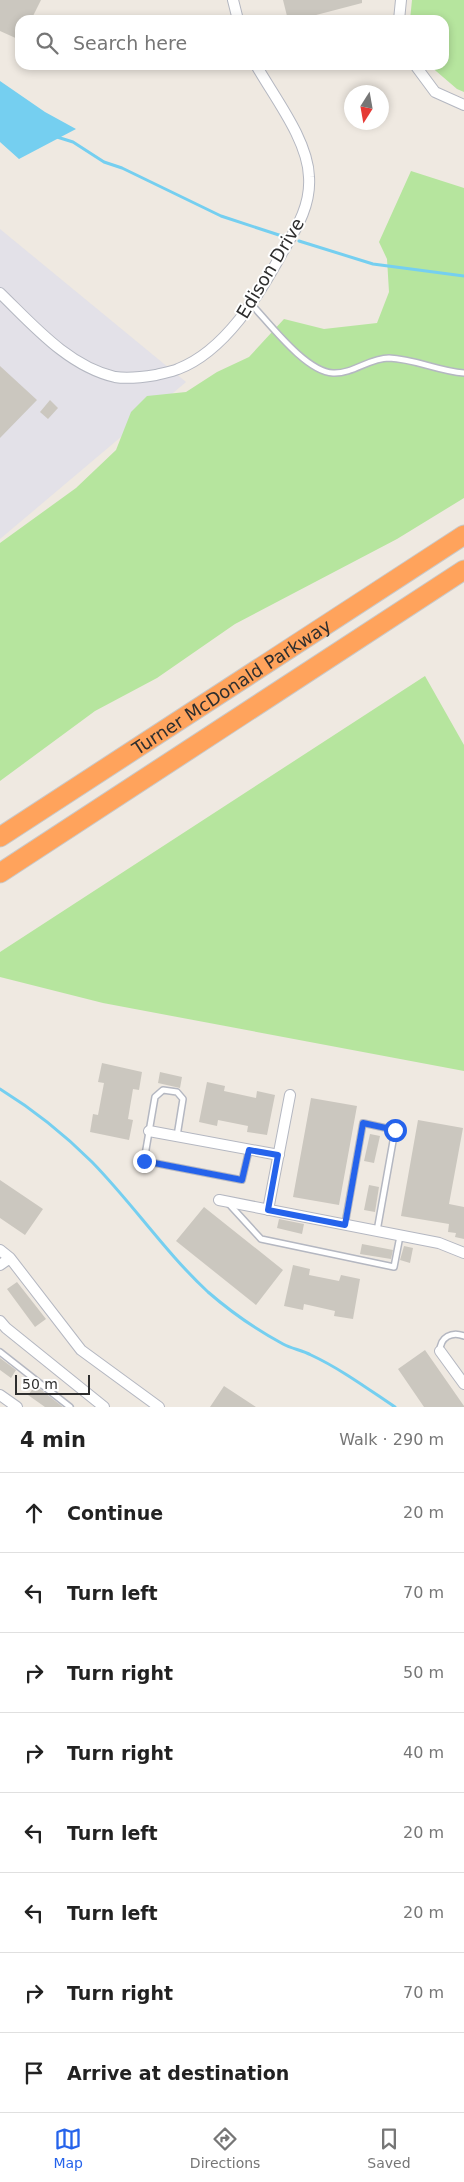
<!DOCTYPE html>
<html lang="en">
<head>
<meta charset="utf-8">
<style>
  body { margin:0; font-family:"DejaVu Sans",sans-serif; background:#f6f6f6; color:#222 }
  .compass { position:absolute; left:344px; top:85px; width:45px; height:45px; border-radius:50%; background:#fff; box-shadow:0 2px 8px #0003; rotate:191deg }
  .scale { position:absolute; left:15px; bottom:12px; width:75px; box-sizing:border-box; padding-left:5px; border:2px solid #2e2e2e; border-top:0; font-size:14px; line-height:18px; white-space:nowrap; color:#2e2e2e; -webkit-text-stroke:4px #fff; paint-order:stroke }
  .stop { position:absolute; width:15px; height:15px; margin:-11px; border:4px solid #2563eb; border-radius:50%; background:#fff }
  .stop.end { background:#2563eb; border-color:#fff; box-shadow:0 1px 5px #0008 }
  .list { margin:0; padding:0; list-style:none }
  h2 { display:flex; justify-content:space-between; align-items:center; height:65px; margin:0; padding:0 20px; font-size:21px }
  h2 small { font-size:16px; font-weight:400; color:#767676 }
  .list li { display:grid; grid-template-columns:32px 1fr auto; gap:15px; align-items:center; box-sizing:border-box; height:80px; padding:0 20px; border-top:1px solid #e0e0e0 }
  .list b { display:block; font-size:19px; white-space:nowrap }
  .list em { font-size:16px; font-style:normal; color:#767676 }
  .icon { flex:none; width:28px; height:28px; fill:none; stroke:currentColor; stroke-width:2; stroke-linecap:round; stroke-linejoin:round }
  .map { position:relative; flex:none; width:464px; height:1407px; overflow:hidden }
  .search { position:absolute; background:#fff; box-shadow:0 2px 8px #0003; left:15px; right:15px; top:15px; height:55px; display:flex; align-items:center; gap:12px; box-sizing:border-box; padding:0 18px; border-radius:15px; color:#767676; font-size:19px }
  .sheet { height:705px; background:#fff }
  nav { display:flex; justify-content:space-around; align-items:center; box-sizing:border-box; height:70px; border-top:1px solid #e0e0e0; background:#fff; font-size:14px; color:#767676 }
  nav a { display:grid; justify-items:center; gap:2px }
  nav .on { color:#2563eb }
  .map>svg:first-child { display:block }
  .industrial { fill:#e3e1e8 }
  .green { fill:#b6e59e }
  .water { fill:#75cff0 }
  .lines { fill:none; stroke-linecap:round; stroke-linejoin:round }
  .stream { stroke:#75cff0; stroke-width:3 }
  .building { fill:#cbc7bf }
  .lane-casing { stroke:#b4b7c1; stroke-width:8 }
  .street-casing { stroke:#b4b7c1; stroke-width:12 }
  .highway-casing { stroke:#c9c9c9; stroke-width:21 }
  .lane { stroke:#fff; stroke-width:5 }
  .street { stroke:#fff; stroke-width:10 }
  .highway { stroke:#ffa35c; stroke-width:19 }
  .route { stroke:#2563eb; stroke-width:6 }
  .labels { text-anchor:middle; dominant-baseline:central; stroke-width:4; stroke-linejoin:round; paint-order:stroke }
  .street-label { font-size:18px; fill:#2e2e2e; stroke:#fff }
</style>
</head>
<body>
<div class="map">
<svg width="464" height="1407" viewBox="0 0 464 1407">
  <rect width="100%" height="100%" fill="#efe9e1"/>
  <path class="industrial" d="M0 229 186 382 0 539Z"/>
  <path class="green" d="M412 0H464V92L457 89 429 65H444V20H410Z
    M411 171 464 188V498L397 539 235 624 157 678 95 711 0 781V543L76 488 116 450 131 412 147 396 186 392 217 372 249 357 284 319 324 329 377 323 389 292 387 259 379 242Z
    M425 676 464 745V1071L103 1003 0 977V952Z"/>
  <path class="water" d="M0 81 45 112 76 129 19 159 0 142Z"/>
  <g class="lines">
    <path class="stream" d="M57 137 73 142 104 162 122 168 221 216 282 236
      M299 241 373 264 464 276
      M0 1089C34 1110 64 1134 92 1162 133 1204 165 1252 208 1292 231 1312 257 1330 283 1344 292 1349 302 1350 311 1355 341 1369 368 1389 395 1407"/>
  </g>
  <path class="building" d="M0 0H41L31 20H20V40L0 31Z
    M283 0H362V3L297 20H288Z
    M0 366 37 400 0 438Z
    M50 400 58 408 48 419 40 412Z
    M102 1063 142 1072 139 1090 133 1089 128 1119 133 1120 129 1140 90 1132 93 1114 98 1115 104 1083 98 1082Z
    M160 1072 182 1077 180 1088 158 1083Z
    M207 1082 225 1086 224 1091 256 1098 257 1091 275 1095 267 1135 247 1132 248 1126 218 1120 217 1126 199 1122Z
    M311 1098 357 1106 339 1205 293 1197Z
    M418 1120 463 1128 449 1204 464 1207V1239L455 1237 456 1233 448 1232 449 1224 401 1216Z
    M370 1134 380 1136 374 1163 364 1161Z
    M0 1180 43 1209 25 1235 0 1218Z
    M369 1185 379 1187 375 1212 364 1210Z
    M204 1207 283 1270 256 1305 176 1241Z
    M279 1219 304 1224 302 1234 277 1228Z
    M362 1244 393 1250 391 1259 360 1254Z
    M404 1246 413 1248 410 1263 400 1260Z
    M293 1265 310 1269 309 1275 339 1281 341 1275 360 1279 353 1319 334 1316 335 1311 304 1304 303 1310 284 1306Z
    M17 1282 46 1319 35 1327 7 1289Z
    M425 1350 464 1406V1407H424L398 1369Z
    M0 1358 16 1370 11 1378 0 1370Z
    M35 1386 40 1389 63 1407H45L28 1395Z
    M224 1386 256 1407H210Z"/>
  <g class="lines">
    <defs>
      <path id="lane" d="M252 305C270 324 306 372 333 373 353 374 369 358 389 358 415 359 438 371 464 373
        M177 1136 183 1099 177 1092 163 1090 155 1097 144 1161 242 1180 249 1150
        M229 1204 261 1239 394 1267 400 1236
        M345 1224 363 1123 395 1130 377 1231
        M440 1351C440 1337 452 1331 464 1336
        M0 1352 70 1407"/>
      <path id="street" d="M233 0 238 20
        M399 20 401 0
        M415 65 435 92 464 105
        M0 293C33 325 68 366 115 377 127 379 144 377 156 375 163 373 171 372 178 369 225 351 259 295 282 253 296 229 311 206 309 177 308 140 274 97 256 65
        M149 1131 279 1155
        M219 1200 439 1243 464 1253
        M268 1210 290 1095
        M0 1250 10 1258 81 1350 159 1407
        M0 1265 10 1258
        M0 1321 6 1328 104 1407
        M440 1351 464 1384
        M0 1395 17 1407"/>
      <g id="highway">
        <path id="s1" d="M0 837 464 535"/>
        <path d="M0 873 464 570"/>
      </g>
    </defs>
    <use href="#lane" class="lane-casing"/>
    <use href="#street" class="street-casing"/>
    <use href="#highway" class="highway-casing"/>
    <use href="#lane" class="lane"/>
    <use href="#street" class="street"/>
    <use href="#highway" class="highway"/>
  </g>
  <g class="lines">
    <path class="route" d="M144 1161 242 1180 249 1150 278 1155 268 1210 345 1225 363 1123 395 1130"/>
  </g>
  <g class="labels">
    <g class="street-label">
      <text transform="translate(270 268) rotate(-59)">Edison Drive</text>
      <text stroke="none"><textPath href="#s1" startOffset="276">Turner McDonald Parkway</textPath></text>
    </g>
  </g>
</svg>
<svg class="compass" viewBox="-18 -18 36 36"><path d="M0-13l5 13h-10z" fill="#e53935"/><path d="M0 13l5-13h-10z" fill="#767676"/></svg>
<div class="scale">50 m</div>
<div class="stop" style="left:395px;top:1130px"></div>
<div class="stop end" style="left:144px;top:1161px"></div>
<div class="search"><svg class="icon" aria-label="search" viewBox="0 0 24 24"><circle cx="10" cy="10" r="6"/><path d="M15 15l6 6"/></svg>Search here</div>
</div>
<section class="sheet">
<h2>4 min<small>Walk · 290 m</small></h2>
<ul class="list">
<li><svg class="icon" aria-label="ahead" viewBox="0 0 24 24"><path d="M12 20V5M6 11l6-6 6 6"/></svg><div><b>Continue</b></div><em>20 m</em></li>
<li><svg class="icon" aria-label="left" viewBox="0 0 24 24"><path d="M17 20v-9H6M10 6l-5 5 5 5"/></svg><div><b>Turn left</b></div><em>70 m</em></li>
<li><svg class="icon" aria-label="right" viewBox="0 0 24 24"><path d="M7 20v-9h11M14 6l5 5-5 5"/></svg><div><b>Turn right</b></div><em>50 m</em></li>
<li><svg class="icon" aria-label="right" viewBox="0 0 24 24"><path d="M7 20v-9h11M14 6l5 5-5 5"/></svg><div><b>Turn right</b></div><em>40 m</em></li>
<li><svg class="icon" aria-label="left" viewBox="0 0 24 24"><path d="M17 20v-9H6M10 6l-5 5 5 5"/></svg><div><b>Turn left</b></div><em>20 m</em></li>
<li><svg class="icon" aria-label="left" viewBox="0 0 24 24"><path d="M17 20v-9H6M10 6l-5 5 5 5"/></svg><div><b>Turn left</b></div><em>20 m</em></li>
<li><svg class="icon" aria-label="right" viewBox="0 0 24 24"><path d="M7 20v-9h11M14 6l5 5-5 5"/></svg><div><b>Turn right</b></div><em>70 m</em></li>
<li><svg class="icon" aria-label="arrive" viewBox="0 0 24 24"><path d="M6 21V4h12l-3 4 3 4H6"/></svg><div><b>Arrive at destination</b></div></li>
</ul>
</section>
<nav>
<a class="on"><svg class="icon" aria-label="map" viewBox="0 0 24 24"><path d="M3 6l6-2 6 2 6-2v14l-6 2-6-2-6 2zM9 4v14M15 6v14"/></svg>Map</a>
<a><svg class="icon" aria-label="directions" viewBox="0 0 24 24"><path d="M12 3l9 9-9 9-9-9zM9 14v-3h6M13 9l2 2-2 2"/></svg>Directions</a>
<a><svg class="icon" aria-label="saved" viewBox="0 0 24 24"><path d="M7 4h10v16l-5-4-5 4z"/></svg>Saved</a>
</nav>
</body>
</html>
